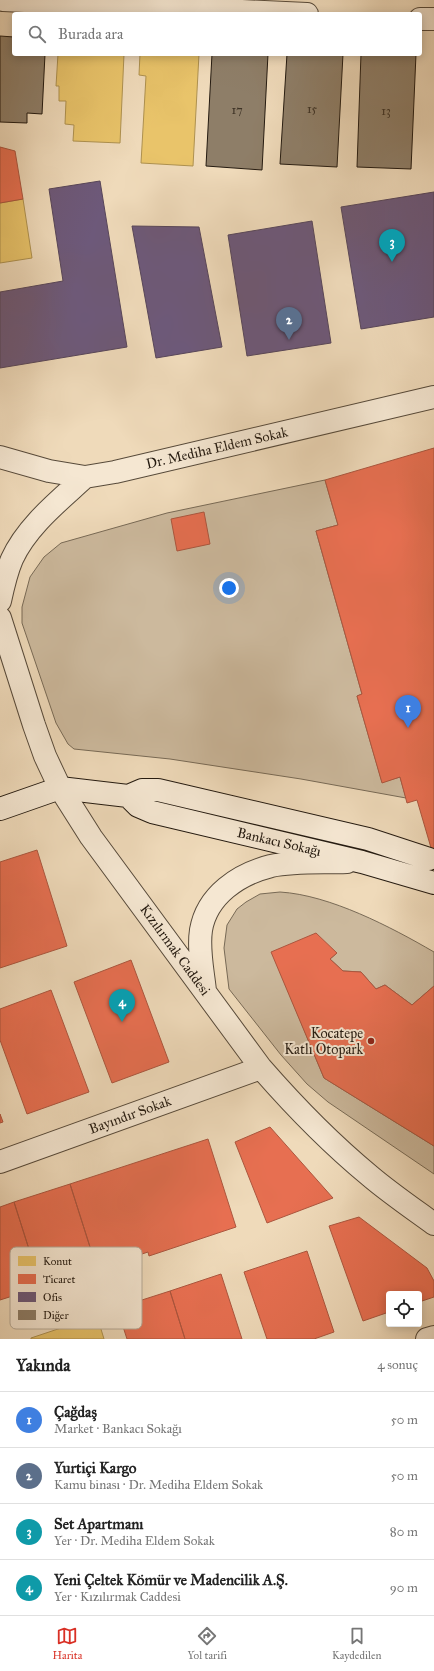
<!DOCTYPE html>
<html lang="tr">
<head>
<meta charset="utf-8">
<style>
  body { margin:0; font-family:"IM FELL Great Primer",serif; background:#f2f2f2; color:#222 }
  .controls { position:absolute; right:12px; bottom:12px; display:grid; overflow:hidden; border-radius:4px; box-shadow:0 2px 10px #0003 }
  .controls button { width:36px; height:36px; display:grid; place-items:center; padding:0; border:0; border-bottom:1px solid #e0e0e0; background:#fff; color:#222; font:20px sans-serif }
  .you { position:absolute; left:229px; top:588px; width:14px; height:14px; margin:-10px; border:3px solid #fff; border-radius:50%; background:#1a73e8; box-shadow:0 0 0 6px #1a73e833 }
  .badge { display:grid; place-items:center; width:26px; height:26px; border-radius:50%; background:#d93025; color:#fff; font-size:13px; font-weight:700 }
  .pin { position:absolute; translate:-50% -33px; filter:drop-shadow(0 1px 2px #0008) }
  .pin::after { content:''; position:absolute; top:21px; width:14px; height:12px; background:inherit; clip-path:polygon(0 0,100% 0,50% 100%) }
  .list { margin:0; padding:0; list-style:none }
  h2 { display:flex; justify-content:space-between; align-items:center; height:52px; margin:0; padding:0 16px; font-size:17px }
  h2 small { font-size:13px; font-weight:400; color:#767676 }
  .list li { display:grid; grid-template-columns:26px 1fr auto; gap:12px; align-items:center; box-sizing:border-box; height:56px; padding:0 16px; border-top:1px solid #e0e0e0 }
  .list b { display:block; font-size:15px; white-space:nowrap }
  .list p { margin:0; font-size:13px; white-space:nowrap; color:#767676 }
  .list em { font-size:13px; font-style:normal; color:#767676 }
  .icon { flex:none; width:22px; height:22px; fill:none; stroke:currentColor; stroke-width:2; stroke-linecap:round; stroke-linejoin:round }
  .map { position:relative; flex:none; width:434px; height:1339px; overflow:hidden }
  .search { position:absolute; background:#fff; box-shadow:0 2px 10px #0003; left:12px; right:12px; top:12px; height:44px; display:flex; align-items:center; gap:10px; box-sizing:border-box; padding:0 14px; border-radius:4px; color:#767676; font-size:15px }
  .sheet { height:276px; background:#fff }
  nav { display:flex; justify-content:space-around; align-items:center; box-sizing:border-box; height:56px; border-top:1px solid #e0e0e0; background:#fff; font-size:11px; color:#767676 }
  nav a { display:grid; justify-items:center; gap:2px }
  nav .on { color:#d93025 }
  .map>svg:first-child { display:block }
  .green { fill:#ccb99d; stroke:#786a56 }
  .homes { fill:#e9c46a; stroke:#ae914f }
  .shops { fill:#e76f51; stroke:#ac563e }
  .offices { fill:#6d597a; stroke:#57465a }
  .building { fill:#8e7e68; stroke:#241a10 }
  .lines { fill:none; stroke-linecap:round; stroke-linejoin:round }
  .minor-casing { stroke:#574a3a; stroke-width:24 }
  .secondary-casing { stroke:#241a10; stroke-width:24 }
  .minor { stroke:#f5e7d2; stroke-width:22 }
  .secondary { stroke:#f5e7d2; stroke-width:22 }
  .poi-dot { fill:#8f2418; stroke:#f5e7d2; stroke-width:1.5 }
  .labels { text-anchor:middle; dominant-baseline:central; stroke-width:4; stroke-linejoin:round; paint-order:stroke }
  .number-label { font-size:12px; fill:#3e3326 }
  .street-label { font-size:14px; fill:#241a10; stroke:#f5e7d2 }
  .poi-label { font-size:14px; fill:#241a10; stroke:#f5e7d2; text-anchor:end }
  .key { fill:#f5e7d2; stroke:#b6aa98; stroke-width:1 }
  .key-label { font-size:11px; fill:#241a10 }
</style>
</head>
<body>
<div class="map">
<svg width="434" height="1339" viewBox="0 0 434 1339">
  <rect width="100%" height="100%" fill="#efdaba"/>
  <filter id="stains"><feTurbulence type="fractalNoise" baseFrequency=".005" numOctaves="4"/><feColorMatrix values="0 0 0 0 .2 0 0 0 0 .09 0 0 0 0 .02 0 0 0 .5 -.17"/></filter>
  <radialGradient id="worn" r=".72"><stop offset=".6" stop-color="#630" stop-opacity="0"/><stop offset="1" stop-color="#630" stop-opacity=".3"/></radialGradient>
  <path class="green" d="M325 480 338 525 316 531 362 694 357 696 382 782 400 777 406 798 301 779 170 759 74 749 68 744 56 723 22 623V607L30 577 44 557 61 543 167 513Z
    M280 892C330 895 391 927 434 952V986L412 1005 385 985 376 989 361 972 343 971 330 959 337 953 272 952 324 1078 434 1146V1174L328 1102 307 1084 281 1055 229 989 224 948 227 925 237 909 246 902 260 894Z"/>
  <path class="homes" d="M58 54H124L120 143 73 141 74 125 65 124 66 101H59V86H56Z
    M140 54H199L193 166 141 163 146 76 139 75Z
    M23 199 32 258 0 263V203Z
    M97 1316 104 1339H31V1338Z"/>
  <path class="shops" d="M0 147 15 151 23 199 0 203Z
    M434 448V858L417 800 407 803 400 777 382 783 357 696 362 694 316 531 338 525 325 480Z
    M204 512 210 544 177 551 171 519Z
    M37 850 67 946 0 968V862Z
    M316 933 337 953 330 959 343 971 361 972 376 989 385 985 412 1005 434 986V1146L324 1078 271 952Z
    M131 960 169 1062 112 1083 74 982Z
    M51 990 89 1092 27 1114 0 1040V1009Z
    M0 1114 3 1122 0 1123Z
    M270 1127 333 1198 267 1223 235 1142Z
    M208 1139 236 1227 149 1256 148 1252 97 1269 70 1184Z
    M70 1184 97 1269 41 1287 14 1202Z
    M14 1202 41 1287 0 1300V1207Z
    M359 1217 427 1268 434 1281V1297L419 1302V1294H389V1312L363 1321 329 1226Z
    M307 1251 334 1332 314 1339H267L244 1272Z
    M221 1274 242 1339H185L170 1291Z
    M170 1291 185 1339H127L117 1308Z"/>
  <path class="offices" d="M100 181 127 347 0 368V292L63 281 49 189Z
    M434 192V317L361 329 341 207Z
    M312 221 331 343 247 356 228 235Z
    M132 226 199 227 222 347 156 358Z"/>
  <path class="building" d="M0 36 14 37V54H45L42 114 27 113V123L0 122Z
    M212 54H268L262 170 206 166Z
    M287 54H343L337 167 280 164Z
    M361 54H416L411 169 357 167Z"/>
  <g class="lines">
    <defs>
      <path id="minor" d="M3 0 307 14
        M420 19H434
        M0 457 49 471 85 477 115 472 434 397
        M0 601C3 587 6 573 12 559 27 526 59 501 85 477
        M0 618 34 725 45 756 60 788 91 837 261 1068C295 1107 330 1143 370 1176 390 1193 412 1208 434 1224
        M205 991C203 971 198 950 201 930 207 895 239 874 271 866 295 861 322 863 347 862
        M0 1162 261 1068
        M427 1339 434 1337"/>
      <path id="secondary" d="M128 796 138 806 152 812 362 862 434 883
        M0 809 60 788 128 796 142 790H158L368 839 429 859"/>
    </defs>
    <use href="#minor" class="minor-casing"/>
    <use href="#secondary" class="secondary-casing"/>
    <use href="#minor" class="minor"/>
    <use href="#secondary" class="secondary"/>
  </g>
  <circle class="poi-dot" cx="371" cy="1041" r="4"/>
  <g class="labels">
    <g class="number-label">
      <text x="312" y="109">15</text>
      <text x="237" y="110">17</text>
      <text x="386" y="111">13</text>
    </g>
    <g class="street-label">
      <text transform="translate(217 448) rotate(-13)">Dr. Mediha Eldem Sokak</text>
      <text transform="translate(279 842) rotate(13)">Bankacı Sokağı</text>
      <text transform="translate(175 950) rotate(54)">Kızılırmak Caddesi</text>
      <text transform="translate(130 1115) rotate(-20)">Bayındır Sokak</text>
    </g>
    <g class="poi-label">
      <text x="363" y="1033">Kocatepe<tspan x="363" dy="16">Katlı Otopark</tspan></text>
    </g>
  </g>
  <rect x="10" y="1247" width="132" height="82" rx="6" class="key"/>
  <rect x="18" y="1256" width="18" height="10" fill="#e9c46a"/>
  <rect x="18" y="1274" width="18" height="10" fill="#e76f51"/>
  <rect x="18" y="1292" width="18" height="10" fill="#6d597a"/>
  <rect x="18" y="1310" width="18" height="10" fill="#8e7e68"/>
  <g class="key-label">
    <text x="43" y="1265">Konut</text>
    <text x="43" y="1283">Ticaret</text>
    <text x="43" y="1301">Ofis</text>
    <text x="43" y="1319">Diğer</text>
  </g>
  <rect width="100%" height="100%" filter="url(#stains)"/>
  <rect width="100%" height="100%" fill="url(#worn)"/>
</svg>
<div class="controls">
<button><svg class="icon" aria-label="locate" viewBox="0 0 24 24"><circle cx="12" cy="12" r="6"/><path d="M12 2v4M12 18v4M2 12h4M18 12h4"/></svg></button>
</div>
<div class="you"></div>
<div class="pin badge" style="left:408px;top:728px;background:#3f7fe0">1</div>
<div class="pin badge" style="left:289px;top:340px;background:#5c6f8a">2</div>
<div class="pin badge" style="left:392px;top:262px;background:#0f9aa8">3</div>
<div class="pin badge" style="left:122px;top:1022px;background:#0f9aa8">4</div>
<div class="search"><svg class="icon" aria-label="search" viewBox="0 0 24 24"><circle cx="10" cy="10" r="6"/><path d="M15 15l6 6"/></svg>Burada ara</div>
</div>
<section class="sheet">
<h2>Yakında<small>4 sonuç</small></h2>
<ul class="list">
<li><span class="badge" style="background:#3f7fe0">1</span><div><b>Çağdaş</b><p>Market · Bankacı Sokağı</p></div><em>50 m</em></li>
<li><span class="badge" style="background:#5c6f8a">2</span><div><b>Yurtiçi Kargo</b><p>Kamu binası · Dr. Mediha Eldem Sokak</p></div><em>50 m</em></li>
<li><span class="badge" style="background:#0f9aa8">3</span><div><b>Set Apartmanı</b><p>Yer · Dr. Mediha Eldem Sokak</p></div><em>80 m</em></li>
<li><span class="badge" style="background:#0f9aa8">4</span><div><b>Yeni Çeltek Kömür ve Madencilik A.Ş.</b><p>Yer · Kızılırmak Caddesi</p></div><em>90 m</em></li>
</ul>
</section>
<nav>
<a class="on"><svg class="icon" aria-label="map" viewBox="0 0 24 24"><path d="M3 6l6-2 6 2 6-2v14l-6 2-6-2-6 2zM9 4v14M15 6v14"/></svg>Harita</a>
<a><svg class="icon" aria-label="directions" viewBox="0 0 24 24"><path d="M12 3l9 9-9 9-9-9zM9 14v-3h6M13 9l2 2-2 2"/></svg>Yol tarifi</a>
<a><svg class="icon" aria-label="saved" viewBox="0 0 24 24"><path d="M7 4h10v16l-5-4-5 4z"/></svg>Kaydedilen</a>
</nav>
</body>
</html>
